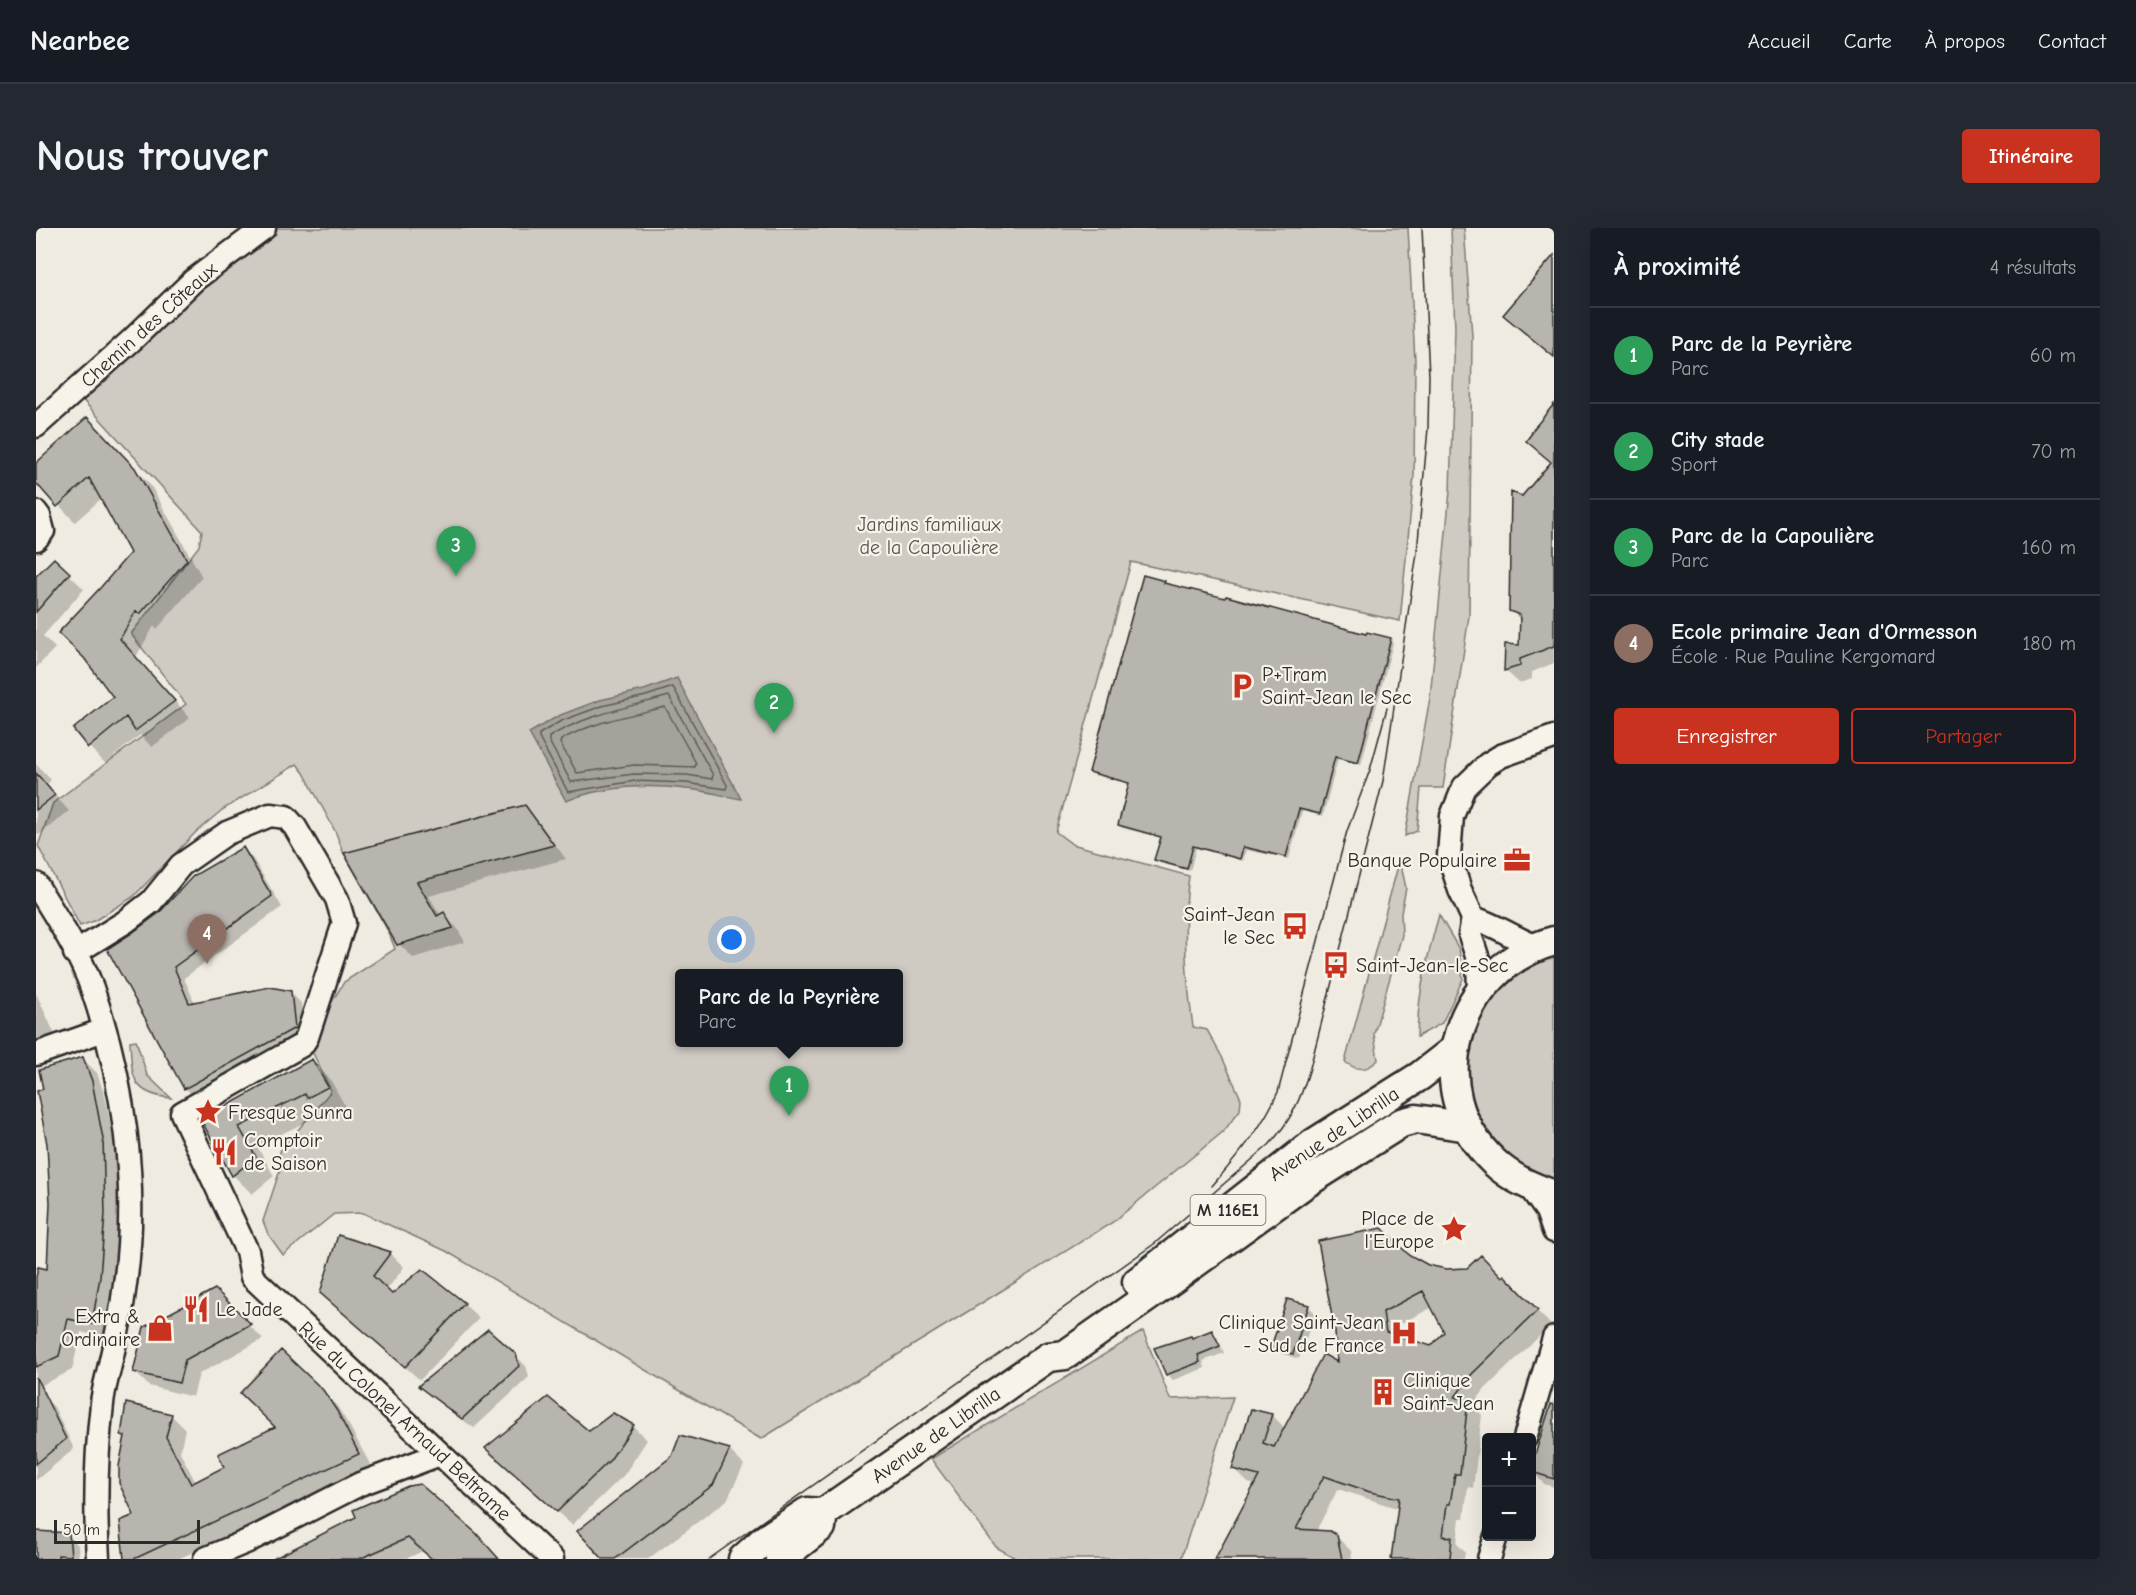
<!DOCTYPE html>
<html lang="fr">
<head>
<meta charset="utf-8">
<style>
  body { margin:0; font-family:"Comic Neue",sans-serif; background:#242831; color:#f1f3f6 }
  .controls { position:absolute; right:18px; bottom:18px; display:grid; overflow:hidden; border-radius:6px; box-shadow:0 6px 24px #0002 }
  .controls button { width:54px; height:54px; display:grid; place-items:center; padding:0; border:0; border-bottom:2px solid #363941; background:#171b24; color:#f1f3f6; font:30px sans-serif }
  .scale { position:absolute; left:18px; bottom:15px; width:146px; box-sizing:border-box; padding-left:6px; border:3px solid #2b2b2b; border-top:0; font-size:16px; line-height:21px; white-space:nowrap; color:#2b2b2b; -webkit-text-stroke:4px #f7f3e8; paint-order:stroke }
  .you { position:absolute; left:696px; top:712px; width:21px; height:21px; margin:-15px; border:4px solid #fff; border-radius:50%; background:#1a73e8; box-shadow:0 0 0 9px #1a73e833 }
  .badge { display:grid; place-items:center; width:39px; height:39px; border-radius:50%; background:#c8321e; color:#fff; font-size:20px; font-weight:700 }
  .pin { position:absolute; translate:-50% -50px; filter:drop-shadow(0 2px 3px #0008) }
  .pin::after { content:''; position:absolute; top:32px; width:21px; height:18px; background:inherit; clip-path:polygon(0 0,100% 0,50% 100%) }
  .popup { position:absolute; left:639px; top:741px; width:228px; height:78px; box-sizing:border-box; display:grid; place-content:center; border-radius:6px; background:#171b24; filter:drop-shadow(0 2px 4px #0005); font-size:20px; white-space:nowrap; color:#9ea1a6 }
  .popup b { font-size:22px; color:#f1f3f6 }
  .popup::after { content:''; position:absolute; left:50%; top:100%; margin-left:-12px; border:12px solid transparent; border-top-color:#171b24 }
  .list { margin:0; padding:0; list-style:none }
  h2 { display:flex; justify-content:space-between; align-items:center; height:78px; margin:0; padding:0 24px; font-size:26px }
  h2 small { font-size:20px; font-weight:400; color:#9ea1a6 }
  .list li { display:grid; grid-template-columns:39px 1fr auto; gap:18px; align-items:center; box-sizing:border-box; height:96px; padding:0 24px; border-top:2px solid #363941 }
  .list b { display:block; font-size:22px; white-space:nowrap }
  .list p { margin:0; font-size:20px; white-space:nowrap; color:#9ea1a6 }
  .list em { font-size:20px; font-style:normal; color:#9ea1a6 }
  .actions { display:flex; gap:12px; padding:18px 24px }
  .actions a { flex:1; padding:14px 0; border:2px solid #c8321e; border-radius:6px; text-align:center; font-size:21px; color:#c8321e }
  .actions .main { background:#c8321e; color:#fff }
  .map { position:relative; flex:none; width:1518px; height:1331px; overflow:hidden; border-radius:6px }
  header { display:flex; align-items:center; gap:36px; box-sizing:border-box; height:84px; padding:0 30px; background:#171b24; border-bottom:2px solid #363941 }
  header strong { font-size:28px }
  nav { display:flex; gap:33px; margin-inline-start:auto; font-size:21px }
  .intro { display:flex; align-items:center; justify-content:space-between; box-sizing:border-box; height:144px; padding:0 36px }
  h1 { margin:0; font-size:42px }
  .button { padding:15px 27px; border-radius:6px; background:#c8321e; color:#fff; font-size:21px; font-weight:700 }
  main { display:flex; gap:36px; padding:0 36px }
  aside { flex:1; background:#171b24; border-radius:6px; box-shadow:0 6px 24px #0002 }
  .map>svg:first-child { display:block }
  .green { fill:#cfcbc2; stroke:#7d7b76; stroke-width:1.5; fill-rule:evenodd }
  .water { fill:#a4a29a; stroke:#74726e; stroke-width:1.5 }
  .shadow { fill:#0003; fill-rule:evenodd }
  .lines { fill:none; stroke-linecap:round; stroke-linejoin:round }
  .shore { stroke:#5b5b57; stroke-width:1.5 }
  .building { fill:#b8b5ae; stroke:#2b2b2b; stroke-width:1.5; fill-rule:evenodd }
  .minor-casing { stroke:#2b2b2b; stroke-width:27 }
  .major-casing { stroke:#2b2b2b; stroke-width:33 }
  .minor { stroke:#f7f3e8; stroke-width:22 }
  .major { stroke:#f7f3e8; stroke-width:28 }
  .tram { stroke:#2b2b2b; stroke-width:1.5 }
  .labels { text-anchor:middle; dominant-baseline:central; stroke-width:4.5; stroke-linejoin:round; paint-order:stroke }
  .shield { fill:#f7f3e8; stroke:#686764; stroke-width:1.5 }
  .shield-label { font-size:18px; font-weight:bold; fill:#2b2b2b }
  .street-label { font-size:20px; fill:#2b2b2b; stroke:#f7f3e8 }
  .park-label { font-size:20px; fill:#545351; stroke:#f7f3e8 }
  .poi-label { font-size:20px; fill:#2b2b2b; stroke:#f7f3e8; text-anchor:start }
</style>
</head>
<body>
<header>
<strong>Nearbee</strong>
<nav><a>Accueil</a><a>Carte</a><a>À propos</a><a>Contact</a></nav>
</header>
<div class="intro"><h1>Nous trouver</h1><a class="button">Itinéraire</a></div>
<main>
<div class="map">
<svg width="1518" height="1331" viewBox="0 0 1518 1331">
  <rect width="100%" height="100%" fill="#efebe0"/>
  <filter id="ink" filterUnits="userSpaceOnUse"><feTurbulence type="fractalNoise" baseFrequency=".0167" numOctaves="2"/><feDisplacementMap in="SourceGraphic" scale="12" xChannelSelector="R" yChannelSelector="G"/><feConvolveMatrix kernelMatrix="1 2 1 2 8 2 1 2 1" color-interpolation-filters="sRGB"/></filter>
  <g filter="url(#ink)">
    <path class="green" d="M241 0H1372L1379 133 1378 248 1364 393 1095 334 1020 604 1036 616 1153 648C1146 699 1150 748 1157 799L1171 802 1186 829 1205 871 1204 882 1188 903 1077 994 725 1211 410 1023 327 985 298 986 247 1027 232 1006 227 993 244 942V923L295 863 275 821 286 790 308 754 359 721 353 705 307 624 300 605 268 545 261 536 186 582 160 604 97 669 58 693 44 698 2 618 17 575 150 476 95 406 163 318 166 303 44 169 140 80ZM644 746H862V814H644Z
      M1415 0H1428L1436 108 1433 388 1407 560H1385L1381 603 1369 608 1394 470 1414 263 1419 101Z
      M1362 638 1366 642 1370 660 1365 685 1366 707 1338 806 1342 832C1331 843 1321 843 1309 834Z
      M1403 687 1423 721 1427 751 1406 795 1381 809C1382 765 1391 729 1403 687Z
      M1518 725V954L1509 952 1470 929 1443 893 1435 872 1431 850 1436 805 1457 765 1491 736Z
      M100 812 111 847 135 870C95 866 96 849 94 813Z
      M1107 1103 1134 1171 1197 1169 1145 1331H981L960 1319 895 1231Z"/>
    <path class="water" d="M641 450 705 571C687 568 668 562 650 561 611 556 566 558 530 573L493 505 522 488 564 472 608 462Z"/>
    <path class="shadow" d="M1518 178V435L1496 444V451L1483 455 1470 443V418H1485V393L1475 382 1486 270 1516 235 1505 225Z
      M68 207 115 258 166 349 121 401 118 398 100 429 154 490 116 519 104 507 69 535 53 519 79 469 51 431 96 325 66 270 39 294 0 253V237Z
      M18 332 48 361 7 408 19 420 0 440V350Z
      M1128 354 1131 357 1332 408 1354 412 1357 415 1325 537 1302 531 1287 588 1266 583 1253 631 1210 622 1207 633 1160 620 1154 643 1123 635 1120 631 1126 610 1086 600 1083 597 1094 556 1058 547 1055 544Z
      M0 536 15 552 10 557 33 583 3 607 0 604Z
      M488 578 502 593 530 631 393 668 405 688 407 686 421 700 429 714 377 730 363 716 310 626Z
      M207 620 217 631 246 679 148 750 159 775 254 764 265 775 269 811 160 871 149 860 73 722 124 686Z
      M0 765 25 820 0 830Z
      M47 831 61 845 69 868 80 926 82 1000 80 1032 69 1110 45 1104 36 1142 0 1160V1058L12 1043 16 975 9 862Z
      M276 833 294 851 309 878 291 888 288 885 221 918 238 948 216 966 197 947 167 893Z
      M354 1025 368 1039 350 1063 356 1068 386 1043 428 1076 443 1090 384 1152 301 1079Z
      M1372 1028 1391 1039 1466 1051 1468 1049 1515 1097 1450 1160 1436 1178 1446 1187 1437 1260 1432 1259 1428 1290H1424L1421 1316 1429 1324 1428 1331H1357L1363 1281 1302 1261 1280 1303 1300 1308 1315 1323 1316 1331H1180L1220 1257 1212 1255 1198 1241 1216 1183 1236 1187 1250 1201 1302 1136ZM1397 1079 1410 1104 1395 1120 1361 1109 1360 1098Z
      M178 1063 227 1111 163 1146 157 1169 113 1158 99 1144Z
      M1272 1078 1279 1085 1263 1131 1244 1125 1237 1118Z
      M1175 1103 1181 1109 1188 1125 1167 1133 1169 1140 1137 1152 1131 1146 1157 1111Z
      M479 1127 490 1138 493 1149 438 1200 395 1169 384 1158Z
      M286 1163 301 1178 314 1199 336 1240 142 1331H89L100 1288 90 1210 87 1206 135 1187 149 1201 144 1224 160 1255 190 1240Z
      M9 1170 18 1179 38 1221 0 1252V1177Z
      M1518 1170V1259L1508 1256 1496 1243Z
      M597 1198 611 1212 588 1247 536 1297 465 1234 553 1204Z
      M693 1222 708 1237 691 1272 612 1331H569Z
      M323 1289 439 1306 463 1331H396L387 1323 369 1331H260Z
      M0 1305 32 1307 42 1317 43 1331H0Z"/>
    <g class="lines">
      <path class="shore" d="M637 459 691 557 690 561 650 555 599 553 532 564 503 510V506L525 493 566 478 610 468Z
        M633 468 677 547 676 551 651 547 598 546 535 554 513 513V509C549 487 593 479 633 468Z
        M629 479 660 535 659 539 598 537 541 545 524 515 525 512C555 494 596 487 629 479Z"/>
    </g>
    <path class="building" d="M1518 27V129L1467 87Z
      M1518 176V418L1484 431V438L1468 443 1469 416 1483 417 1484 387 1473 383 1475 264 1486 268 1515 234 1490 213 1496 205 1495 204Z
      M51 189 99 240 151 332 104 386 100 383 84 411 139 473 99 503 90 489 52 520 37 501 77 469 48 430 22 405 65 359 94 325 53 250 21 279 0 255V235Z
      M18 330 34 345 0 384V348Z
      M1107 347 1129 353 1128 355 1189 370 1190 368 1330 406 1331 404 1355 410 1322 535 1299 529 1284 586 1263 581 1250 629 1207 619 1204 631 1157 618 1151 641 1118 632 1125 609 1082 597 1093 555 1053 544Z
      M0 545 19 567 0 582Z
      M489 577 518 617 381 654 401 688 408 684 417 700 361 717 308 625Z
      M207 619 236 668 138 739 153 775 234 759 255 763 259 800 148 861 71 721 96 705 123 685 157 648Z
      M47 829 56 853 67 911 69 986 64 1049 56 1096 32 1091 23 1128 0 1139V1049L2 1039 11 1041 14 975 11 916 1 863 7 861 3 842Z
      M276 831 292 859 271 870 269 866 203 899 220 929 196 948 165 892Z
      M1346 1000 1372 1026 1392 1037 1410 1041 1431 1040 1445 1027 1466 1049 1468 1047 1502 1082 1436 1146 1419 1169 1432 1172 1424 1246H1419L1414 1276H1411L1407 1308 1416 1309 1414 1330 1355 1331 1363 1270 1334 1264 1288 1248 1260 1301 1294 1303 1301 1307 1306 1331H1179L1223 1248 1196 1241 1215 1181 1236 1186 1227 1215 1238 1219 1287 1126 1301 1134 1299 1104 1282 1013ZM1387 1063 1408 1104 1395 1118 1350 1104 1347 1084Z
      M302 1007 355 1024 337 1048 356 1066 386 1041 429 1075 369 1139 284 1065Z
      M179 1061 215 1096 149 1132 143 1155 97 1144 108 1099Z
      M1251 1071 1273 1077 1257 1126 1235 1119Z
      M452 1101 480 1126 483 1138 426 1191 382 1158Z
      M1176 1102 1184 1118 1162 1127 1164 1134 1130 1147 1118 1120 1155 1108 1156 1110Z
      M245 1122 287 1162 301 1183 323 1226 98 1331H88L84 1293 98 1287 83 1255V1238L89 1208 85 1207 90 1175 136 1186 130 1209 155 1256 188 1239 182 1226 239 1199 204 1165Z
      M0 1149 30 1211 0 1236Z
      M512 1169 553 1203 577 1185 598 1197 574 1232 521 1284 449 1220Z
      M1515 1176 1518 1177V1251L1496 1244 1498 1237 1496 1236Z
      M644 1207 694 1221 677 1257 579 1331H567L541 1303 636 1228Z
      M384 1256 440 1305 463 1331H396L372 1310 323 1331H237L320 1289 317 1282 372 1258Z
      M0 1303 33 1305 35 1328 22 1327V1331H0Z"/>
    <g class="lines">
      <defs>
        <path id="minor" d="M0 198 97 111 158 52 228 0
          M0 284 3 288 7 303 0 311
          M0 656C20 689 43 723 56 760 88 853 103 958 89 1056 86 1081 81 1107 75 1132 72 1147 67 1162 66 1176 60 1227 59 1280 62 1331
          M1437 690C1459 696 1477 710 1499 718
          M39 725 89 694 115 674 145 637 191 605 234 587 250 589 259 599 301 671 308 695 271 809 266 817 146 885 211 1023 216 1049 516 1331
          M1443 763 1442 731 1434 707 1437 690 1424 662 1413 628 1416 588 1428 559 1452 536 1465 528 1518 509
          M0 826 68 802
          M1493 958 1511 983 1518 1003
          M1489 1210 1518 1110
          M169 1331 212 1313 324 1256 404 1226
          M1453 1331 1460 1308"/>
        <path id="major" d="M1518 713C1420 740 1382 862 1458 934 1476 951 1496 959 1518 967
          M1101 1054 1278 915 1384 848 1420 820
          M707 1331 728 1312 771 1284 787 1285 1012 1129 1029 1127 1123 1061 1267 957 1365 895 1380 891 1432 899
          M744 1331 785 1299 787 1285"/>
      </defs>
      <use href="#minor" class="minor-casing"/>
      <use href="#major" class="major-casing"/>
      <use href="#minor" class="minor"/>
      <use href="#major" class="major"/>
      <path class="tram" d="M1176 958C1201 928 1226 901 1242 864L1311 603 1334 542 1351 480
        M673 1331 1118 1016 1233 917C1256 891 1264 873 1274 840L1347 553 1381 325 1392 200 1393 148 1386 0"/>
    </g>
  </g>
  <defs>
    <symbol id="parking-bare" viewBox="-9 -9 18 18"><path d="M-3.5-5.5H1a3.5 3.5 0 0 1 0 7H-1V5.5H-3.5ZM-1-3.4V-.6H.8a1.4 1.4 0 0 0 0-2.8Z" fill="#c8321e" stroke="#f7f3e8" stroke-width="2.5" paint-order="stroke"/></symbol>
    <symbol id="office-bare" viewBox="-9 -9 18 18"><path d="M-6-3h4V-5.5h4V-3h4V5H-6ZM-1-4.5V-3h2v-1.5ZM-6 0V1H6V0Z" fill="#c8321e" stroke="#f7f3e8" stroke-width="2.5" paint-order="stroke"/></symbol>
    <symbol id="bus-bare" viewBox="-9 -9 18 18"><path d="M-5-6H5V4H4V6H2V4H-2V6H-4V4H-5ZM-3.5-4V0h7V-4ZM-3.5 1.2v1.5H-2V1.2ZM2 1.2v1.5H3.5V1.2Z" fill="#c8321e" stroke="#f7f3e8" stroke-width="2.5" paint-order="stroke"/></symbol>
    <symbol id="sight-bare" viewBox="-9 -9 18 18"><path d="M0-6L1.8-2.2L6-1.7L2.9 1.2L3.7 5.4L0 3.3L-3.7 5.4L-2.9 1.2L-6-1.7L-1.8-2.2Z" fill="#c8321e" stroke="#f7f3e8" stroke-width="2.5" paint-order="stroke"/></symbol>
    <symbol id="restaurant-bare" viewBox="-9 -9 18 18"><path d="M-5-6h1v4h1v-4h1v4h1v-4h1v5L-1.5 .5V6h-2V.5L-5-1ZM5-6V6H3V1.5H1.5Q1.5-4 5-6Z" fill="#c8321e" stroke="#f7f3e8" stroke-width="2.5" paint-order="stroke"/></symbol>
    <symbol id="shop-bare" viewBox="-9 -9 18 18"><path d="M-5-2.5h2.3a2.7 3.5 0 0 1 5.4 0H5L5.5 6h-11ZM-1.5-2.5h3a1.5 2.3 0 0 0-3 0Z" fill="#c8321e" stroke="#f7f3e8" stroke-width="2.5" paint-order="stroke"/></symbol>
    <symbol id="hospital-bare" viewBox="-9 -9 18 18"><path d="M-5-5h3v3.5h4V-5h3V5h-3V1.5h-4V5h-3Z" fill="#c8321e" stroke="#f7f3e8" stroke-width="2.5" paint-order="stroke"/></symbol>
    <symbol id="building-bare" viewBox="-9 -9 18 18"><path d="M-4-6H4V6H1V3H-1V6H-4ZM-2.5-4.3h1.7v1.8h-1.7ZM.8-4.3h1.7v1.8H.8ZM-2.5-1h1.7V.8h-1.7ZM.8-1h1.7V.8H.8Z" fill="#c8321e" stroke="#f7f3e8" stroke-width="2.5" paint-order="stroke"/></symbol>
  </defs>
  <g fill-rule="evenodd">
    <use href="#parking-bare" x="1187" y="439" width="38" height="38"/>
    <use href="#office-bare" x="1462" y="613" width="38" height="38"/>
    <use href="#bus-bare" x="1240" y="679" width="38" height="38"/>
    <use href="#bus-bare" x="1281" y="718" width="38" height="38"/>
    <use href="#sight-bare" x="153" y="865" width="38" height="38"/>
    <use href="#restaurant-bare" x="169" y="905" width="38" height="38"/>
    <use href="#sight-bare" x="1399" y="982" width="38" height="38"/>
    <use href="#restaurant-bare" x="141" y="1062" width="38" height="38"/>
    <use href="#shop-bare" x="105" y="1081" width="38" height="38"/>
    <use href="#hospital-bare" x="1349" y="1086" width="38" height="38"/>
    <use href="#building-bare" x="1328" y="1145" width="38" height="38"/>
  </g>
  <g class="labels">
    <rect class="shield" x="1154.5" y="967" width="75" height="30" rx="4.5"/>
    <g class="shield-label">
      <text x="1192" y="982">M 116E1</text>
    </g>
    <g class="street-label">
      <text transform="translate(113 97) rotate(-42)">Chemin des Côteaux</text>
      <text transform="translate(1298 906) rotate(-34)">Avenue de Librilla</text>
      <text transform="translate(369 1193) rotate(43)">Rue du Colonel Arnaud Beltrame</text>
      <text transform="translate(900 1207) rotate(-35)">Avenue de Librilla</text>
    </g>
    <g class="park-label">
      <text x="893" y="296">Jardins familiaux<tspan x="893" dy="23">de la Capoulière</tspan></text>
    </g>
    <g class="poi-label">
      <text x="1226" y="446">P+Tram<tspan x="1226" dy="23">Saint-Jean le Sec</tspan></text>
      <text x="1461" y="632" text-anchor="end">Banque Populaire</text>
      <text x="1239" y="686" text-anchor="end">Saint-Jean<tspan x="1239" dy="23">le Sec</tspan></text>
      <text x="1320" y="737">Saint-Jean-le-Sec</text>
      <text x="192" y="884">Fresque Sunra</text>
      <text x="208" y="912">Comptoir<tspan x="208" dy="23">de Saison</tspan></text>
      <text x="1398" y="990" text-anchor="end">Place de<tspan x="1398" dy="23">l'Europe</tspan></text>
      <text x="180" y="1081">Le Jade</text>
      <text x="104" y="1088" text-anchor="end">Extra &amp;<tspan x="104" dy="23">Ordinaire</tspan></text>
      <text x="1348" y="1094" text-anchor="end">Clinique Saint-Jean<tspan x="1348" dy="23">- Sud de France</tspan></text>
      <text x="1367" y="1152">Clinique<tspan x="1367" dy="23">Saint-Jean</tspan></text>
    </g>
  </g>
</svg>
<div class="controls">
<button>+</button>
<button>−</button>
</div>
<div class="scale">50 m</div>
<div class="you"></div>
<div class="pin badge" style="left:753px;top:888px;background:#2e9e5b">1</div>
<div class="popup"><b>Parc de la Peyrière</b>Parc</div>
<div class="pin badge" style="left:738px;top:505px;background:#2e9e5b">2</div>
<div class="pin badge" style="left:420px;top:348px;background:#2e9e5b">3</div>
<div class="pin badge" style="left:171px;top:736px;background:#8d6e63">4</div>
</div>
<aside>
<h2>À proximité<small>4 résultats</small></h2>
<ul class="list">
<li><span class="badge" style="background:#2e9e5b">1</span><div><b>Parc de la Peyrière</b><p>Parc</p></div><em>60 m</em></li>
<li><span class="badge" style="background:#2e9e5b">2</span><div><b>City stade</b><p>Sport</p></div><em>70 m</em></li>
<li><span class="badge" style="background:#2e9e5b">3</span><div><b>Parc de la Capoulière</b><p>Parc</p></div><em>160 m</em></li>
<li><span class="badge" style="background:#8d6e63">4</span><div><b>Ecole primaire Jean d'Ormesson</b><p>École · Rue Pauline Kergomard</p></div><em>180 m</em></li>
</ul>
<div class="actions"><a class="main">Enregistrer</a><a>Partager</a></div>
</aside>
</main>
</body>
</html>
